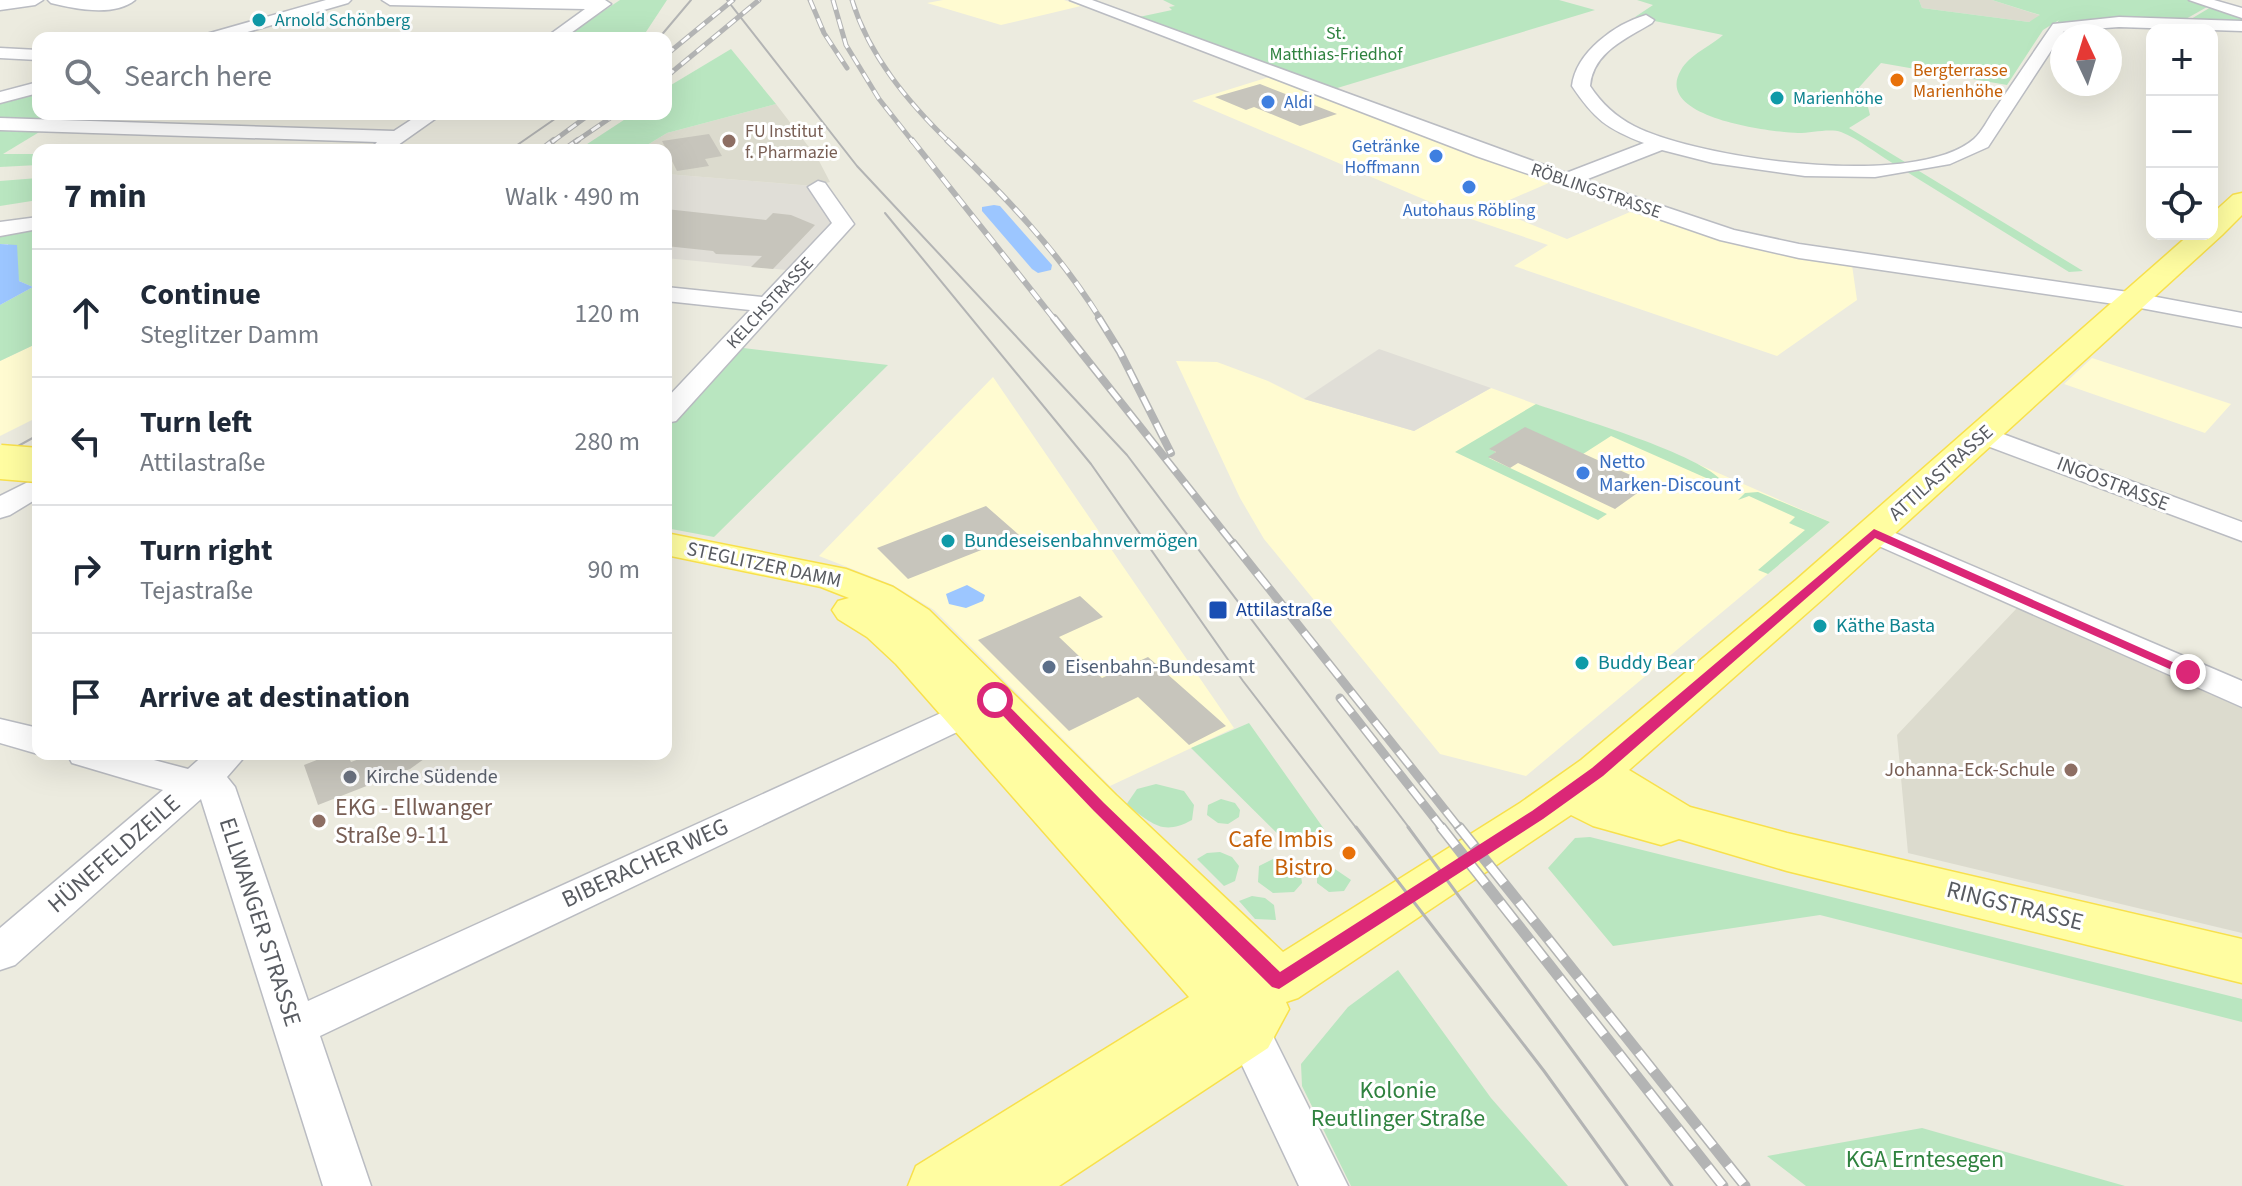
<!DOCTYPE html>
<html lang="en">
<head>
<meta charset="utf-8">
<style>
  body { margin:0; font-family:"Source Sans 3",sans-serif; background:#f2f2f3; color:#1f2937 }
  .controls { position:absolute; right:24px; top:24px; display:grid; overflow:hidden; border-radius:16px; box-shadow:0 8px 32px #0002 }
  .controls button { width:72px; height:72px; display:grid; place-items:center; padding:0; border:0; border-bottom:2px solid #e0e1e3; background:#fff; color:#1f2937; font:40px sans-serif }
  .compass { position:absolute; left:2050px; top:24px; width:72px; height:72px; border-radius:50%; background:#fff; box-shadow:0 8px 32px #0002; rotate:356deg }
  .stop { position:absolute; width:24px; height:24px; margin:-18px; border:6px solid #db2777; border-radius:50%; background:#fff }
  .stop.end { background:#db2777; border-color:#fff; box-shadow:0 2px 8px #0008 }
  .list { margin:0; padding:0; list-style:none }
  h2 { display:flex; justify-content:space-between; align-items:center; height:104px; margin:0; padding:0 32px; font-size:34px }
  h2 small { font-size:26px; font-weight:400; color:#747a83 }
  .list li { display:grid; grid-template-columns:52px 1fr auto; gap:24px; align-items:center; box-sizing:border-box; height:128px; padding:0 32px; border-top:2px solid #e0e1e3 }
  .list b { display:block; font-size:30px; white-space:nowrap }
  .list p { margin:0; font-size:26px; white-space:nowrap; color:#747a83 }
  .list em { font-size:26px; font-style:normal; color:#747a83 }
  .icon { flex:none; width:44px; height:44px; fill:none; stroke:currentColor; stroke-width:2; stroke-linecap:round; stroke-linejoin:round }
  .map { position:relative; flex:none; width:2242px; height:1186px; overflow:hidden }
  .search { position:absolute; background:#fff; box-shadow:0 8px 32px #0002; left:32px; top:32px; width:640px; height:88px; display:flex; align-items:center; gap:20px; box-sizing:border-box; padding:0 28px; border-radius:16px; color:#747a83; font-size:30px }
  .panel { position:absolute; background:#fff; box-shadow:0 8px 32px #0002; left:32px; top:144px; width:640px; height:616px; border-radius:16px }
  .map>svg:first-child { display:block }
  .commercial { fill:#fffbd1 }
  .industrial { fill:#e0ded7 }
  .education { fill:#dcdbce }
  .green { fill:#b9e6c0 }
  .water { fill:#9cc6ff }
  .building { fill:#c7c5bc }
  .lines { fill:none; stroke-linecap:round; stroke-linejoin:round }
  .minor-casing { stroke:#babcc2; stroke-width:3 }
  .major-casing { stroke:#f8e04c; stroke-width:3 }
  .minor { fill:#fff; fill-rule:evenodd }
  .major { fill:#fffda1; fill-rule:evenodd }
  .tram-far1 { stroke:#b3b4b4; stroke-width:2 }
  .tram { stroke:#b3b4b4; stroke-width:3 }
  .rail-far4-casing { stroke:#b3b4b4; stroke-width:5 }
  .rail-far3-casing { stroke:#b3b4b4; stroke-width:6 }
  .rail-far2-casing { stroke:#b3b4b4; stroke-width:8 }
  .rail-far1-casing { stroke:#b3b4b4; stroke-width:9 }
  .rail-casing { stroke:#b3b4b4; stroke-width:11 }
  .rail-far4 { stroke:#fff; stroke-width:3; stroke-dasharray:10; stroke-linecap:butt }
  .rail-far3 { stroke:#fff; stroke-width:4; stroke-dasharray:12; stroke-linecap:butt }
  .rail-far2 { stroke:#fff; stroke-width:5; stroke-dasharray:15; stroke-linecap:butt }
  .rail-far1 { stroke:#fff; stroke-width:6; stroke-dasharray:19; stroke-linecap:butt }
  .rail { stroke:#fff; stroke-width:8; stroke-dasharray:24; stroke-linecap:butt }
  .major-bridge-casing { stroke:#f8e04c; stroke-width:37; stroke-linecap:butt }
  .major-bridge { stroke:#fffda1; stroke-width:34 }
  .route { fill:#db2777 }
  .culture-dot { fill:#0f9aa8; stroke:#fff; stroke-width:3 }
  .food-dot { fill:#e8710a; stroke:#fff; stroke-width:3 }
  .shop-dot { fill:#3f7fe0; stroke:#fff; stroke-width:3 }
  .education-dot { fill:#8d6e63; stroke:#fff; stroke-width:3 }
  .transit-dot { fill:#1a4fb4; stroke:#fff; stroke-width:3 }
  .service-dot { fill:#5c6f8a; stroke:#fff; stroke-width:3 }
  .worship-dot { fill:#6b7280; stroke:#fff; stroke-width:3 }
  .labels { text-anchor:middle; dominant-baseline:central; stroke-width:6; stroke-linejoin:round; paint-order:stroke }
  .far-culture-label { font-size:18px; fill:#0d838f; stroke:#fff; text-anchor:start }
  .far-park-label { font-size:18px; fill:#2f823f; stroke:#fff }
  .far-food-label { font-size:18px; fill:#c56008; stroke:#fff; text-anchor:start }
  .far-shop-label { font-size:18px; fill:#366cbe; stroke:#fff; text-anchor:start }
  .far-education-label { font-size:18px; fill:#785e54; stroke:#fff; text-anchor:start }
  .far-street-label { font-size:18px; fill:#585b61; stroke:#fff }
  .shop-label { font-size:20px; fill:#366cbe; stroke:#fff; text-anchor:start }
  .street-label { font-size:20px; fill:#585b61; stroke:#fff }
  .culture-label { font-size:20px; fill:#0d838f; stroke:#fff; text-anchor:start }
  .transit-label { font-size:20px; fill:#164399; stroke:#fff; text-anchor:start }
  .service-label { font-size:20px; fill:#4e5e75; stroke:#fff; text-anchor:start }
  .education-label { font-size:20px; fill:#785e54; stroke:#fff; text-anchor:end }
  .worship-label { font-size:20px; fill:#5b616d; stroke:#fff; text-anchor:start }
  .near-education-label { font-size:24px; fill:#785e54; stroke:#fff; text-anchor:start }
  .near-food-label { font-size:24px; fill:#c56008; stroke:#fff; text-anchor:end }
  .near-street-label { font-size:24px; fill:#585b61; stroke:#fff }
  .near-park-label { font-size:24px; fill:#2f823f; stroke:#fff }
</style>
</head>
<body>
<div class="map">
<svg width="2242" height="1186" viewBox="0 0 2242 1186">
  <rect width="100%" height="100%" fill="#ecebdf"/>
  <path class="commercial" d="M943 0H1064L1081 6 1001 25 927 3Z
    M1269 77 1551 182 1491 208 1567 239 1630 212 1748 248 1852 265 1857 300 1777 356 1514 266 1548 245 1468 218 1192 101Z
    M38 343V417L0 436V361Z
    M2092 358 2150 377 2231 404 2205 433 2064 384Z
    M1176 361 1217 362 1268 381 1304 399 1414 431 1491 388 1677 455 1830 522 1526 776 1440 754 1264 539 1240 498Z
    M993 377 1234 728 1110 786 934 610 893 585 819 556Z"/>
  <path class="industrial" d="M666 174 813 186 836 221 806 272 666 258Z
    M1379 349 1491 388 1414 431 1304 399Z"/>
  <path class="education" d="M1919 0H1992L2042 16 2029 22 1922 8Z
    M776 104 818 159 830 182 813 186 666 174V150H639L667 133Z
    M2017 608 2242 706V933L1908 853 1897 735Z"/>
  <path class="green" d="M620 0H667L642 38H563Z
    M1163 0H1559L1595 10 1334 89 1139 17 1172 10 1169 7 1175 6Z
    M1637 0H1919L1922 8 2029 22 2040 15 1992 0H2189L2207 7 2184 20H2195L2191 19 2211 7 2242 15V25L2056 24 2059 20 2043 30 2007 85 1881 63 1854 93 1867 103 1870 115 1849 128 1905 162 1894 164C1877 154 1859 139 1841 132 1830 128 1811 133 1798 133 1772 132 1652 118 1681 70 1689 55 1711 46 1723 35L1635 17 1653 5Z
    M731 49 776 104 667 133 639 150H578L633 114H666V88Z
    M38 92V114H98L84 122 0 120V103Z
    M0 129 41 131 3 154H38V165L0 167Z
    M1919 171 2083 271 2069 272 1907 172Z
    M38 178V200L0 206V181Z
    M38 228V343L0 361V305L33 287 19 281 8 244H0V235Z
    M735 347 888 365 714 537 666 528V423Z
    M1536 404C1576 418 1702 454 1724 483L1722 485 1611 436 1583 454 1490 449 1496 452 1489 458 1607 514 1598 520 1455 452Z
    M1758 492 1830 522 1768 574 1758 570 1805 530 1789 523 1795 517 1749 496 1738 500 1745 493Z
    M1249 723 1324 829 1285 841 1191 748Z
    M1156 784 1184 791 1194 805 1192 820C1161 837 1152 822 1126 805L1137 789Z
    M1221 799 1235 803 1240 810 1239 817 1228 824 1218 823 1207 815 1208 805Z
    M1590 837 2242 999V1022L1820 915 1613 946 1548 868 1575 838Z
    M1220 852 1232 857 1239 866 1235 881 1224 886 1197 859 1207 853Z
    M1275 858 1289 860 1300 868 1302 883 1294 892 1273 893 1258 882 1259 866Z
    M1329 865 1351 880 1344 891 1329 892 1317 883V872Z
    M1252 896 1265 898 1274 905 1276 920 1255 919 1239 901Z
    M1398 970 1491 1098 1568 1186H1351L1302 1086 1301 1064 1348 1007Z
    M1922 1128 2125 1186H1806L1767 1156Z"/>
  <path class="water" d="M994 205 1000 206 1052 265 1051 270 1038 273 1032 269 982 211V207Z
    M0 244 17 245 19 281 33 287 0 305Z
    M967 585 985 595 983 601 966 608 949 604 946 594Z"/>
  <path class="building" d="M1260 84 1337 114 1300 126 1254 107 1246 110 1215 97Z
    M709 134 722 156 705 159 709 166 677 171 662 141Z
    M666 209 766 220 773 213 791 215 815 225 773 269 751 267 762 256 716 254 713 251 666 246Z
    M1525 427 1637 478 1650 484 1615 509 1518 463 1510 468 1488 457 1496 452 1489 449Z
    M986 506 1019 535 908 579 877 548Z
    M1080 596 1103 617 1059 637 1102 678 1148 657 1226 726 1189 745 1138 697 1069 731 978 640Z
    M332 754H347L351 762 373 754H431L410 769 318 805 304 765Z"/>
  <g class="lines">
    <defs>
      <path id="minor" d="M0 0H43L35 5 0 10Z
        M48 0H135C114 17 75 9 51 3Z
        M326 0H351L348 3 227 38H201L203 35Z
        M382 0H605L611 4 564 38H545L585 9 390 5Z
        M1070 0H1092L1566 173 1644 143C1607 129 1594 119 1572 86 1576 52 1615 24 1646 15L1654 20 1652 23C1626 39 1593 52 1590 86 1602 104 1615 116 1634 126 1699 159 1915 190 1974 139 1982 132 1988 119 1995 109 2014 81 2034 52 2053 24L2119 17 2242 21V31L2119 27 2064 31 1988 147 1950 164 1875 177 1805 176 1713 163 1662 150 1585 180 1734 230 1799 244 2135 293 2242 313V327L2135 307 1799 258 1720 240 1476 156Z
        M2189 0H2214L2242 8V18Z
        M0 48 38 50V60L0 58Z
        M38 82V93L0 103V92Z
        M420 114H442L391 150H370L377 142 0 130V118L394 131Z
        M818 181 825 183 854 224 676 421 666 423V399L750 310 666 301V287L762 297 832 223 808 187Z
        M38 217V229L0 236V222Z
        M1984 427 2242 522V541L1974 441 1970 435 1974 429Z
        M38 477V498L10 515 0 518V496Z
        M1874 524 2242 681V707L1863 539 1859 533 1863 527Z
        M985 693 997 697 1003 705 997 713 320 1036 371 1186H323L201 799 15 965 0 970V928L163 790 72 763 67 754H131L188 769 205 754H247L227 777 235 787 308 1001Z
        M0 719 38 728V754L0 743Z
        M1248 1012 1264 1018 1348 1186H1299L1226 1031 1232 1018Z"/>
      <path id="major" d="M2242 193V215L2222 235 1824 598 1629 770 1690 807 1787 833 2242 939V983L1787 871 1679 839 1661 845 1593 826 1571 815 1298 998 1286 1002 1289 1009 1268 1048 1059 1186H908L916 1166 1189 997 896 664 867 637 838 619 832 610 838 601 849 598 821 587 666 555V533L846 569 893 587 929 610 1116 795 1283 952 1520 803 1581 760 1796 580 2190 234H2212V214L2233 195Z"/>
    </defs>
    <use href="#minor" class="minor-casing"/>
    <use href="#major" class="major-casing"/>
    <use href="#minor" class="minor"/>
    <use href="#major" class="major"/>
    <path class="tram-far1" d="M727 0 857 166 1127 455 1410 829
      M659 38 691 0
      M510 150 562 114
      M885 213 1091 464 1243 681 1357 829
      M0 456 38 435"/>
    <path class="tram" d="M1356 827 1544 1071 1627 1186
      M1408 827 1672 1186"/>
    <defs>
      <path id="rail-far4" d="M810 0 824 33 847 68
        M833 0 846 45 879 99 913 142
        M852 0C869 56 908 102 949 142
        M666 55 733 0
        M666 77 759 0
        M552 142 590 114
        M575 142 616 114"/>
      <path id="rail-far3" d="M912 140 1055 320
        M947 140C1005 196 1058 251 1101 320
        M541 150 554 140
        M564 150 578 140"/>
      <path id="rail-far2" d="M1054 318 1234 545
        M1099 318 1120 352 1171 453
        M0 473 38 453"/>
      <path id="rail-far1" d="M1233 543 1460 829
        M1340 698 1443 829"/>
      <path id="rail" d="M1441 827 1723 1186
        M1459 827 1745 1186"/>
    </defs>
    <use href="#rail-far4" class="rail-far4-casing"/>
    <use href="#rail-far3" class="rail-far3-casing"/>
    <use href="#rail-far2" class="rail-far2-casing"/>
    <use href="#rail-far1" class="rail-far1-casing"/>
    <use href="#rail" class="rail-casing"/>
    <use href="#rail-far4" class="rail-far4"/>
    <use href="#rail-far3" class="rail-far3"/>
    <use href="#rail-far2" class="rail-far2"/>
    <use href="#rail-far1" class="rail-far1"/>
    <use href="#rail" class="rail"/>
    <defs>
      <path id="major-bridge" d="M0 462 38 465"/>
    </defs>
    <use href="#major-bridge" class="major-bridge-casing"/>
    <use href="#major-bridge" class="major-bridge"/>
  </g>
  <path class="route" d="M1874 529 2195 672 2188 676 2183 675 1875 538 1603 776 1543 819 1279 989 1272 987 1094 811 988 700 990 697H1000L1104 803 1280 972 1532 811 1592 768Z"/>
  <g class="culture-dot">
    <circle cx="259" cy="20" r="8"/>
    <circle cx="1777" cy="98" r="8"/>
    <circle cx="948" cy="541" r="8"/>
    <circle cx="1820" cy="626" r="8"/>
    <circle cx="1582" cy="663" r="8"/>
  </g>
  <g class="food-dot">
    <circle cx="1897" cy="80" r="8"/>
    <circle cx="1349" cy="853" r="8"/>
  </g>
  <g class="shop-dot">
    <circle cx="1268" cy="102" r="8"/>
    <circle cx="1436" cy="156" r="8"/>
    <circle cx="1469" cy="187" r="8"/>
    <circle cx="1583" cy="473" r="8"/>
  </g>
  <g class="education-dot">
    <circle cx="729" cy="141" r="8"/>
    <circle cx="2071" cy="770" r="8"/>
    <circle cx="319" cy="821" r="8"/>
  </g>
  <rect class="transit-dot" x="1208" y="600" width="20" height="20" rx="4"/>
  <circle class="service-dot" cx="1049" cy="667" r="8"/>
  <circle class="worship-dot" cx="350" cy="777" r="8"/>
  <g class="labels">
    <g class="far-culture-label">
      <text x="275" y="20">Arnold Schönberg</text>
      <text x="1793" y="98">Marienhöhe</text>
    </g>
    <g class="far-park-label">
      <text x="1336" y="33">St.<tspan x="1336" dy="21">Matthias-Friedhof</tspan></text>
    </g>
    <g class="far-food-label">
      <text x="1913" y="70">Bergterrasse<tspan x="1913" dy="21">Marienhöhe</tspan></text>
    </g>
    <g class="far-shop-label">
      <text x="1284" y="102">Aldi</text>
      <text x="1420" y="146" text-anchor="end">Getränke<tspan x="1420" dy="21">Hoffmann</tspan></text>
      <text x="1469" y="210" text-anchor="middle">Autohaus Röbling</text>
    </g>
    <g class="far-education-label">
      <text x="745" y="131">FU Institut<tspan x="745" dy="21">f. Pharmazie</tspan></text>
    </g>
    <g class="far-street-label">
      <text transform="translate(1596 191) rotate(19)">RÖBLINGSTRASSE</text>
      <text transform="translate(770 303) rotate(-47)">KELCHSTRASSE</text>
    </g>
    <g class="shop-label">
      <text x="1599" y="462">Netto<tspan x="1599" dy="23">Marken-Discount</tspan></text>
    </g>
    <g class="street-label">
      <text transform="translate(1941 473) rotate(-42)">ATTILASTRASSE</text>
      <text transform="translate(2113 484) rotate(21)">INGOSTRASSE</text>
      <text transform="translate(764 565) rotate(12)">STEGLITZER DAMM</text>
    </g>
    <g class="culture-label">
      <text x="964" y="541">Bundeseisenbahnvermögen</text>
      <text x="1836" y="626">Käthe Basta</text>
      <text x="1598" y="663">Buddy Bear</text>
    </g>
    <g class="transit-label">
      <text x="1236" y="610">Attilastraße</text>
    </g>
    <g class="service-label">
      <text x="1065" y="667">Eisenbahn-Bundesamt</text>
    </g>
    <g class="education-label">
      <text x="2055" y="770">Johanna-Eck-Schule</text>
    </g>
    <g class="worship-label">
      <text x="366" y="777">Kirche Südende</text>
    </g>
    <g class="near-education-label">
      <text x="335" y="807">EKG - Ellwanger<tspan x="335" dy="28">Straße 9-11</tspan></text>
    </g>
    <g class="near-food-label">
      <text x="1333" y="839">Cafe Imbis<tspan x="1333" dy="28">Bistro</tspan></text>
    </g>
    <g class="near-street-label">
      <text transform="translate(114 854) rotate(-41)">HÜNEFELDZEILE</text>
      <text transform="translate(645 863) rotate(-25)">BIBERACHER WEG</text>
      <text transform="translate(2015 906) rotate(14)">RINGSTRASSE</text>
      <text transform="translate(260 922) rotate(72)">ELLWANGER STRASSE</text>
    </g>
    <g class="near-park-label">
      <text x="1398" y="1090">Kolonie<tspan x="1398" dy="28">Reutlinger Straße</tspan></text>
      <text x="1925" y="1159">KGA Erntesegen</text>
    </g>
  </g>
</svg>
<div class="controls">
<button>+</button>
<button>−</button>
<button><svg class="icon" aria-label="locate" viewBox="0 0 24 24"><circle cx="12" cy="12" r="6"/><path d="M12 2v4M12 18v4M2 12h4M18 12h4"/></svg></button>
</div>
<svg class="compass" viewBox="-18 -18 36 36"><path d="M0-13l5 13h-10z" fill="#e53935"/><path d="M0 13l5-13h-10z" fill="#747a83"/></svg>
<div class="stop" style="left:995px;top:700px"></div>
<div class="stop end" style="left:2188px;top:672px"></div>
<div class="search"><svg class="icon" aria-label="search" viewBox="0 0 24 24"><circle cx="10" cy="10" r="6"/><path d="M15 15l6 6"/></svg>Search here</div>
<section class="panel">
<h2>7 min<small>Walk · 490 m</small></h2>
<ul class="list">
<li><svg class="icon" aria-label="ahead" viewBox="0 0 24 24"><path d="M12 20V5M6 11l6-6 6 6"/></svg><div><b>Continue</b><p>Steglitzer Damm</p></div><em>120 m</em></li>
<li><svg class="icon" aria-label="left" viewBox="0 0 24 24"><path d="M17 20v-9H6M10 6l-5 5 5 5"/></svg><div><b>Turn left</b><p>Attilastraße</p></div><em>280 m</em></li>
<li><svg class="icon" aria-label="right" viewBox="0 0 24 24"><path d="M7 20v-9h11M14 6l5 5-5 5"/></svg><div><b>Turn right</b><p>Tejastraße</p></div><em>90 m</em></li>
<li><svg class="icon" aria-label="arrive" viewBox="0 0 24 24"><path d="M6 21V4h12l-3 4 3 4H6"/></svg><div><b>Arrive at destination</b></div></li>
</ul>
</section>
</div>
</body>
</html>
